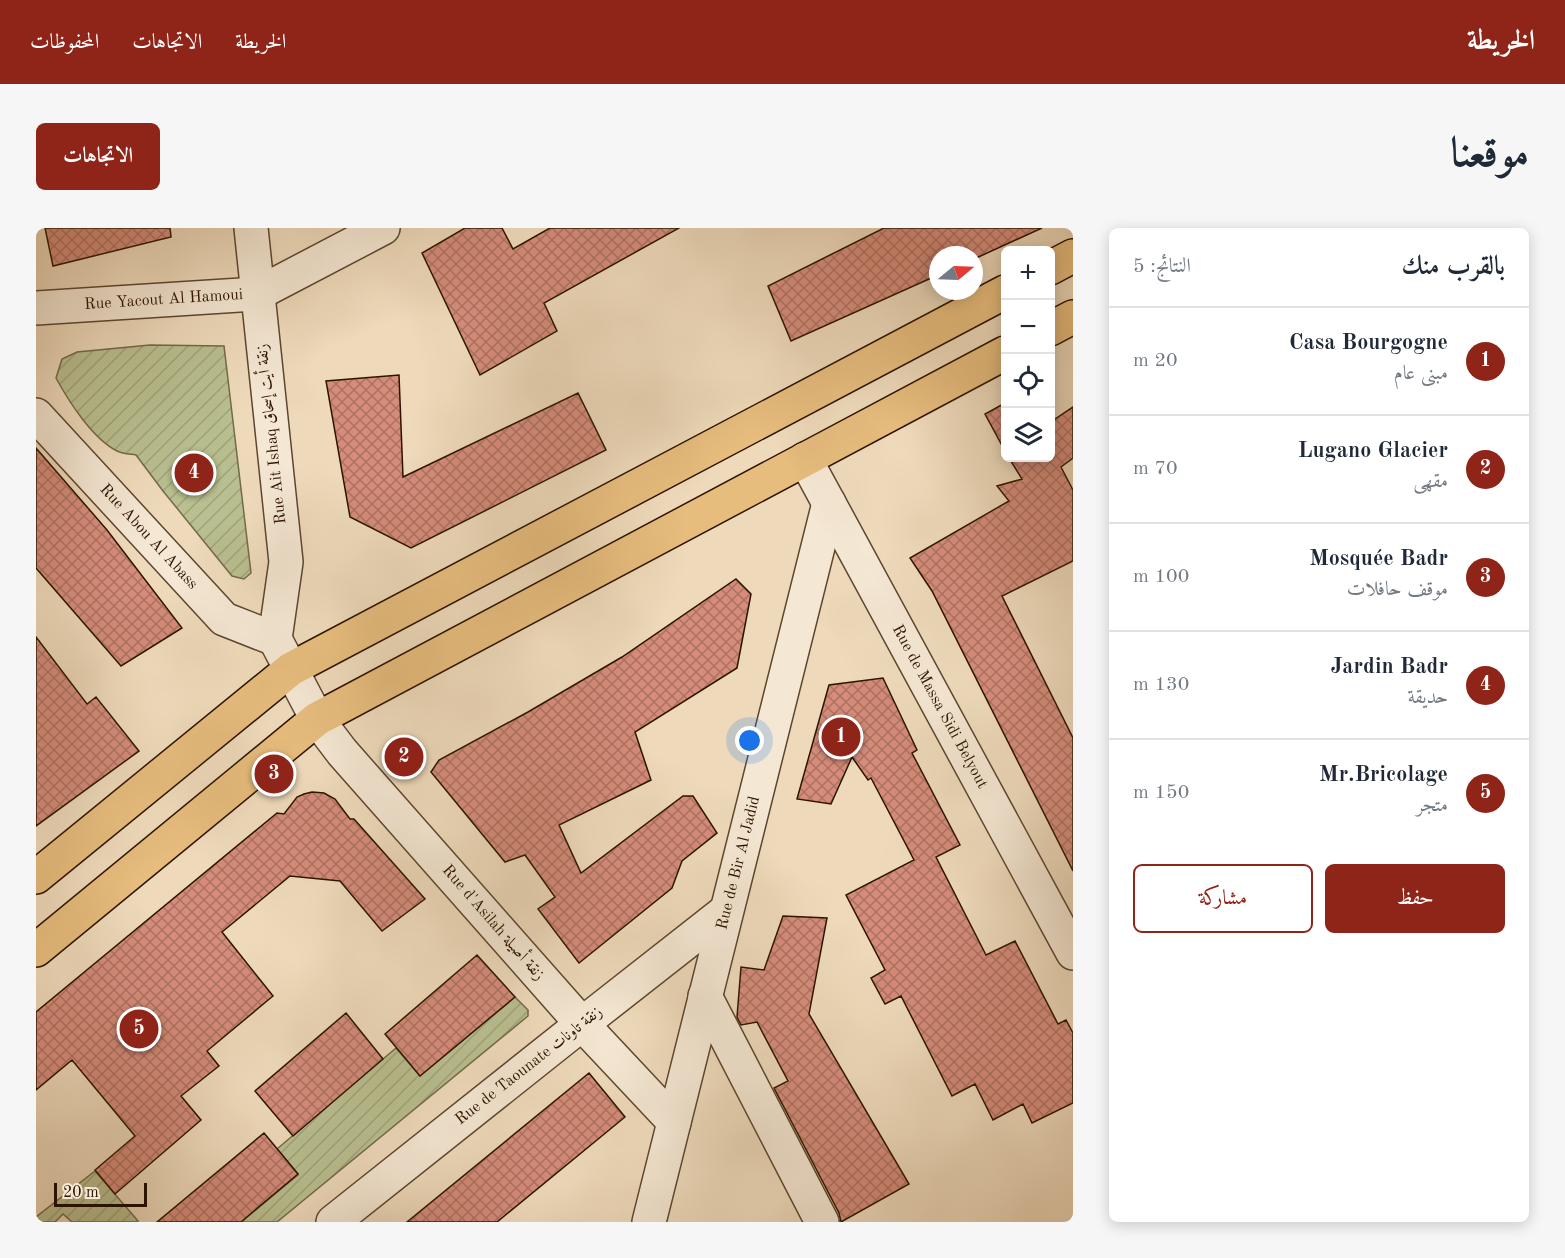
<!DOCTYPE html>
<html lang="ar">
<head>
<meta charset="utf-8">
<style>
  body { margin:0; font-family:"Old Standard TT",Amiri,serif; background:#f6f6f7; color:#1f2937; direction:rtl }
  .controls { position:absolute; right:18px; top:18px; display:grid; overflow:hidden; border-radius:9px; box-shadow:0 3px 15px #0003 }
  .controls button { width:54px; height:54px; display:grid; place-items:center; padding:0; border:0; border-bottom:2px solid #e0e1e3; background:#fff; color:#1f2937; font:30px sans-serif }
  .compass { position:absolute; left:893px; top:18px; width:54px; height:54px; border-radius:50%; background:#fff; box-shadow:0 3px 15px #0003; rotate:71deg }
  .scale { position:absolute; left:18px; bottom:15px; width:93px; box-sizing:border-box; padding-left:6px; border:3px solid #2d1400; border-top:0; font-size:16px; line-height:21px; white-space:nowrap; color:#2d1400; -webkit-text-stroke:4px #f4e7d3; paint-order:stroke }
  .you { position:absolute; left:714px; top:513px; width:21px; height:21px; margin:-15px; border:4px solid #fff; border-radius:50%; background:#1a73e8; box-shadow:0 0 0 9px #1a73e833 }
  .badge { display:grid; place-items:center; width:39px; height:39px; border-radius:50%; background:#8f2418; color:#fff; font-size:20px; font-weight:700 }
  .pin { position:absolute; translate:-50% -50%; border:3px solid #fff; box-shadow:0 2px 6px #0006 }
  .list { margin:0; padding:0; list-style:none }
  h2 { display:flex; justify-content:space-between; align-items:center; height:78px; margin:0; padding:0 24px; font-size:26px }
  h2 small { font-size:20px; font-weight:400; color:#747a83 }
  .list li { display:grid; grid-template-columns:39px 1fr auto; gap:18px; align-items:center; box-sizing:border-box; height:108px; padding:0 24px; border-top:2px solid #e0e1e3 }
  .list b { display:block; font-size:22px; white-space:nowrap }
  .list p { margin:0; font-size:20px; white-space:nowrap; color:#747a83 }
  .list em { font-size:20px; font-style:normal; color:#747a83 }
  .actions { display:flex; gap:12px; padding:18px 24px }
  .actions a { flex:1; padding:14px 0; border:2px solid #8f2418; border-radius:9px; text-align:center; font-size:21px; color:#8f2418 }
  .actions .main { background:#8f2418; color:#fff }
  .icon { flex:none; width:33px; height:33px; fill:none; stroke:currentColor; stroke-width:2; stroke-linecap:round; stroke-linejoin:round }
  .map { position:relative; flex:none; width:1037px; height:994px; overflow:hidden; direction:ltr; border-radius:9px }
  header { display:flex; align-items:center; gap:36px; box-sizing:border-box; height:84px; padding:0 30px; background:#8f2418; color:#fff }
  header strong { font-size:28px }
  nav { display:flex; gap:33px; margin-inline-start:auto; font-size:21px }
  .intro { display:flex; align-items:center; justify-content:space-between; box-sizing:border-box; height:144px; padding:0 36px }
  h1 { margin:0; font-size:42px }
  .button { padding:15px 27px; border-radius:9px; background:#8f2418; color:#fff; font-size:21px; font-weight:700 }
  main { display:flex; gap:36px; padding:0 36px }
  aside { flex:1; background:#fff; border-radius:9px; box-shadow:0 3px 15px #0003 }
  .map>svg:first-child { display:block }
  .garden { fill:url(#garden-furrows); stroke:#736a48; stroke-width:1.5 }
  .building { fill:url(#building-cross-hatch); stroke:#2d1400; stroke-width:1.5 }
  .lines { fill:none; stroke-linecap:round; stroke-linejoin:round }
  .minor-casing { stroke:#5d462f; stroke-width:36 }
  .major-casing { stroke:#2d1400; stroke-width:36 }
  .minor { stroke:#f4e7d3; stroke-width:33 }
  .major { stroke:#e7bd7e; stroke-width:33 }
  .labels { text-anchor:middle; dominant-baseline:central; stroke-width:4.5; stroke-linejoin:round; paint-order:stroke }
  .street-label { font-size:16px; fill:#2d1400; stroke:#f4e7d3 }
</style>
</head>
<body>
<header>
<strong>الخريطة</strong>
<nav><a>الخريطة</a><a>الاتجاهات</a><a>المحفوظات</a></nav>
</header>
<div class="intro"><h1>موقعنا</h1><a class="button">الاتجاهات</a></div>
<main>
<aside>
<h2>بالقرب منك<small>النتائج: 5</small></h2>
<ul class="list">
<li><span class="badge">1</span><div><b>Casa Bourgogne</b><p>مبنى عام</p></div><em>20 m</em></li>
<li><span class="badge">2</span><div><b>Lugano Glacier</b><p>مقهى</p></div><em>70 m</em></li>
<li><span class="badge">3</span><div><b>Mosquée Badr</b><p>موقف حافلات</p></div><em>100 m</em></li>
<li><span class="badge">4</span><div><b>Jardin Badr</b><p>حديقة</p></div><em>130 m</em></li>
<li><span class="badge">5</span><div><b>Mr.Bricolage</b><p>متجر</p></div><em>150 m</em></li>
</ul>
<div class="actions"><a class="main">حفظ</a><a>مشاركة</a></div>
</aside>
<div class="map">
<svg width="1037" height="994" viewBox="0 0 1037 994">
  <defs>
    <pattern id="garden-furrows" width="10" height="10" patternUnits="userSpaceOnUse" patternTransform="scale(1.5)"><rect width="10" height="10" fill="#b9bf90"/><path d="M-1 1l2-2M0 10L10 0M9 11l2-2" fill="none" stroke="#9fa37a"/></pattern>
    <pattern id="building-cross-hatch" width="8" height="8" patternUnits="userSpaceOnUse" patternTransform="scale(1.5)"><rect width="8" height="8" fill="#d58c7a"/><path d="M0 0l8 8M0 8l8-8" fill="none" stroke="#ad7162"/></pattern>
  </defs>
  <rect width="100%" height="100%" fill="#eedabb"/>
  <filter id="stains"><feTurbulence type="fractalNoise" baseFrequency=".00333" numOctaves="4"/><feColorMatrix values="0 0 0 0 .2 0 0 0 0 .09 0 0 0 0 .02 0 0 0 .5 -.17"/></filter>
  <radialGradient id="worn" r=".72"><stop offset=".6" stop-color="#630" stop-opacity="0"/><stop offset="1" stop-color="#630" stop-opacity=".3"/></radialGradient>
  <path class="garden" d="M114 117 188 118 215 345 208 351 196 348 127 263 100 227C94 226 87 226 81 223 57 211 33 174 20 150L26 131 41 124Z
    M479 769 492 782V788L241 994H205L262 947 241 921 360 820 384 848Z
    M59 943 102 993 101 994H36L27 986 19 994H0V989Z"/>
  <path class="building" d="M9 0H134L135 9 17 38Z
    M429 0H466L477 21 514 0H643L508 75 521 103 444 147 386 25Z
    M848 0H1006L938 31V27H902V47L755 113 732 58Z
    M363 147 367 249 542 165 570 222 375 320 314 289 290 153Z
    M969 175V223L949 186Z
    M1037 179V230L1025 239 1037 262V333L966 368 1037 510V643L896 363 874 330 973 273 961 258 986 251 973 230H1014V181L1019 191Z
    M0 220 71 302 146 400 85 438 0 340Z
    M700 351 715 366 701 440 599 504 615 552 523 597 545 645 647 568H657L681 605 646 633 636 660 543 735 502 681 519 669 489 627 469 634 395 544 403 532 492 484 586 429Z
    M0 409 51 476 60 469 103 523 0 598Z
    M847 450 881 522 876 525 924 617 900 629 950 727 979 713 1022 796 1030 792 1037 805V875L996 895 987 876 957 892 939 856 916 868 865 768 849 776 835 750 849 742 810 667 878 632 835 550 832 552 816 529 795 576 761 571 793 457Z
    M276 564 288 565 299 571 314 591H318L389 671 346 703 304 653 254 648 186 704 237 768 171 823 183 838 145 868 165 892 79 966 59 942 99 908 36 832 0 862V784L241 585 248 586 261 569 268 566Z
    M747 688 791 690 773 786 873 956 805 994 803 985 738 860 752 853 721 794 705 797 701 789 705 739 728 742Z
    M441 727 479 769 384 848 349 806Z
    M310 785 347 831 257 908 219 863Z
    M553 845 589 889 461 994H371Z
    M228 905 262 946 205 994H121Z"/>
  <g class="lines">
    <defs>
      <g id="minor">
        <path d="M215 0 250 334 239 411"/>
        <path id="s1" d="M0 80 221 66 347 0"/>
        <path id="s2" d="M0 187 188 391 239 411"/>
        <path id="s3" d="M769 231 1037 725"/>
        <path d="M239 411 281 491 306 524 546 796 638 894"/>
        <path d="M669 768 786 994"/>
        <path d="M297 994 546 796 690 683"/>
        <path id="s4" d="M613 994 793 275"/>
      </g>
      <path id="major" d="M1014 40 1037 28
        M1014 101 1037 89
        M0 649 255 441 969 64
        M0 722 281 491 969 125"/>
    </defs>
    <use href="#minor" class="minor-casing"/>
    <use href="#major" class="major-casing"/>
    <use href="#minor" class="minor"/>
    <use href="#major" class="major"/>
  </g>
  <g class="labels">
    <g class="street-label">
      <text stroke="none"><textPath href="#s1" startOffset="128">Rue Yacout Al Hamoui</textPath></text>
      <text transform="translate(236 206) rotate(-96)">Rue Ait Ishaq زنقة أيت إسحاق</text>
      <text stroke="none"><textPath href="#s2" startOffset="166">Rue Abou Al Abass</textPath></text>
      <text stroke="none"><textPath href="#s3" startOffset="282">Rue de Massa Sidi Belyout</textPath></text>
      <text stroke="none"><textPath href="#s4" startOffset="370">Rue de Bir Al Jadid</textPath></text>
      <text transform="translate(457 695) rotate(49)">Rue d'Asilah زنقة أصيلة</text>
      <text transform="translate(493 838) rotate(-38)">Rue de Taounate زنقة تاونات</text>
    </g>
  </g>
  <rect width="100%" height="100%" filter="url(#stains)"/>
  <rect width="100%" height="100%" fill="url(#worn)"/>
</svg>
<div class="controls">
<button>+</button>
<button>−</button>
<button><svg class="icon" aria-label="locate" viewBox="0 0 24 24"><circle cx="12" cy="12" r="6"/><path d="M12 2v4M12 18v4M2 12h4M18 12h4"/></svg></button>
<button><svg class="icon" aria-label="layers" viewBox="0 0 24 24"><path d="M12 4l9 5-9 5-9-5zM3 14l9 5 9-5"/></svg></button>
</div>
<svg class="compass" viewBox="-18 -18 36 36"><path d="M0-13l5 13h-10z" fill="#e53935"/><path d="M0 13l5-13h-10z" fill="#747a83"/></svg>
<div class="scale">20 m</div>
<div class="you"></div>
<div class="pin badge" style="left:805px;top:509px">1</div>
<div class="pin badge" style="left:368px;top:529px">2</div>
<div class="pin badge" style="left:238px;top:546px">3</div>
<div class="pin badge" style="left:158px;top:245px">4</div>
<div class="pin badge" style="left:103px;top:801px">5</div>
</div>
</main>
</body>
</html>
